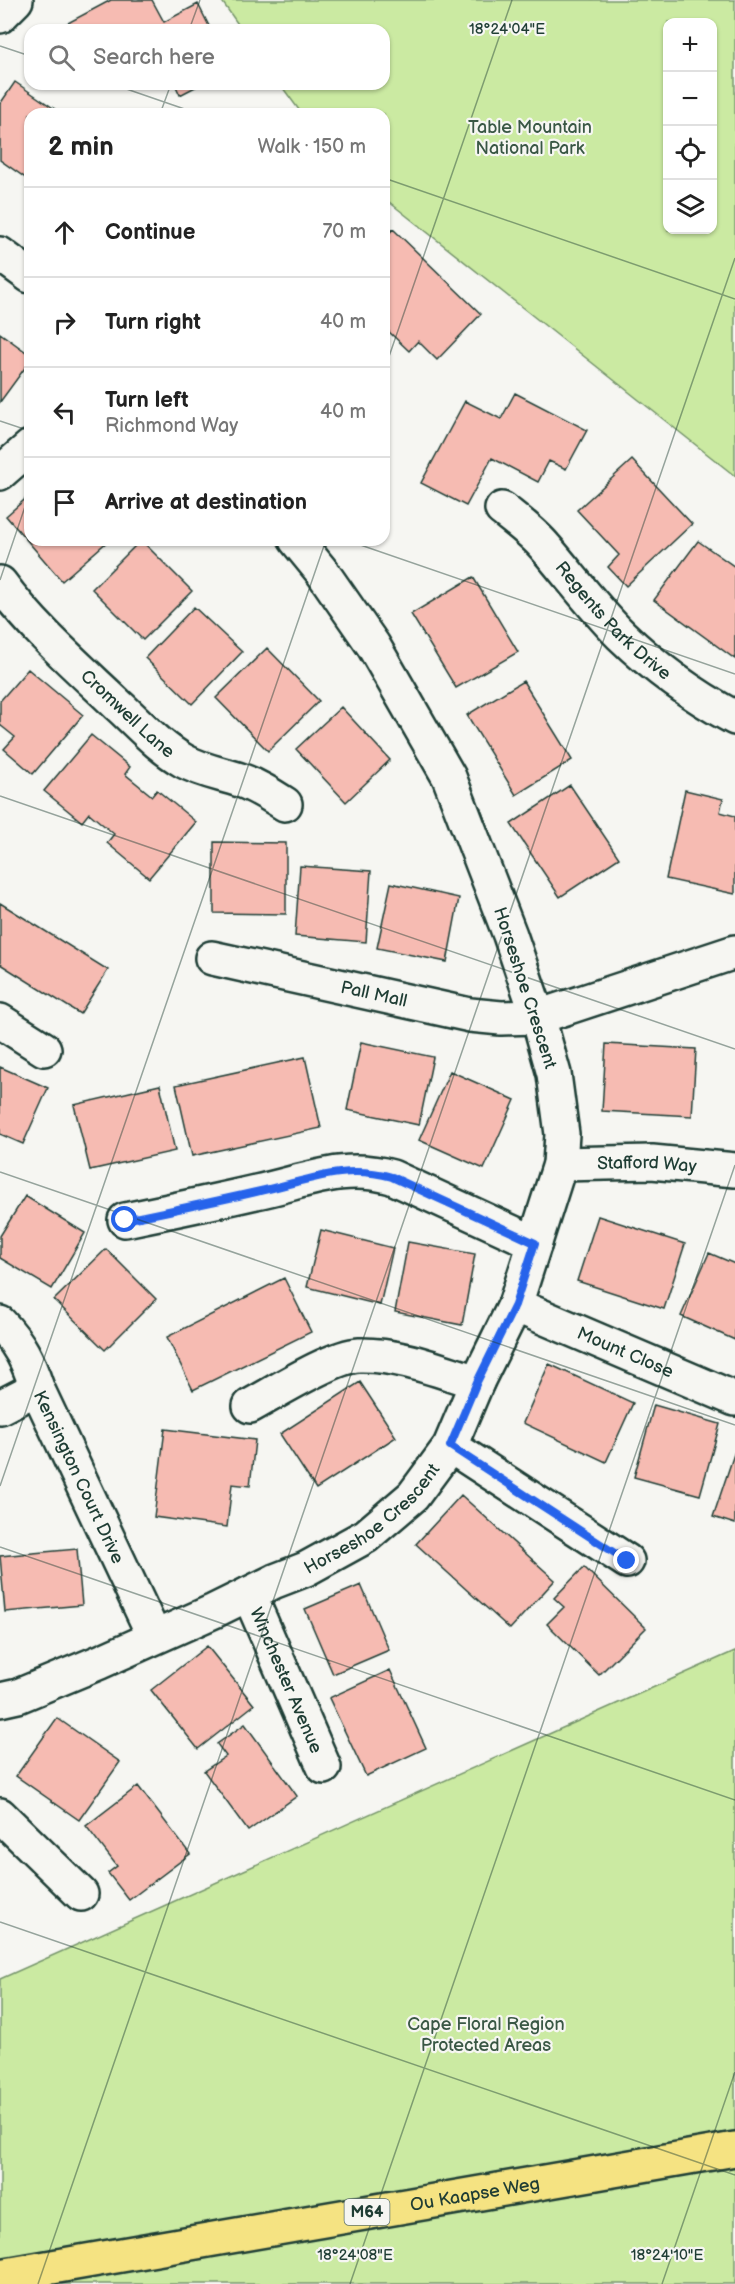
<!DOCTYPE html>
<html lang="en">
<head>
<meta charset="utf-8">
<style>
  body { margin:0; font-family:"Balsamiq Sans",sans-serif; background:#f2f2f2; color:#222 }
  .controls { position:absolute; right:18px; top:18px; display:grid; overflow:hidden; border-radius:12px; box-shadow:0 2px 4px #0004 }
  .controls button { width:54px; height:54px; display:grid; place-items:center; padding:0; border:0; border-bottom:2px solid #e0e0e0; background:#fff; color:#222; font:30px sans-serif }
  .stop { position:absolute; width:18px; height:18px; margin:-14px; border:4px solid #2563eb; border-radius:50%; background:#fff }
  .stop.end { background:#2563eb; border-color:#fff; box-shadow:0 2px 6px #0008 }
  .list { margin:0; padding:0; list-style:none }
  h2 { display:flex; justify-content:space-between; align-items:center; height:78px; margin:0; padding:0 24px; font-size:26px }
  h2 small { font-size:20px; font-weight:400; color:#767676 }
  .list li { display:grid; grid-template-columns:39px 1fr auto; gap:18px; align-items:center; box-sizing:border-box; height:90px; padding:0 24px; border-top:2px solid #e0e0e0 }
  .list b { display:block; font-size:22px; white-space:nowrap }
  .list p { margin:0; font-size:20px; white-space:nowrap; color:#767676 }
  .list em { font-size:20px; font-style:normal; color:#767676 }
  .icon { flex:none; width:33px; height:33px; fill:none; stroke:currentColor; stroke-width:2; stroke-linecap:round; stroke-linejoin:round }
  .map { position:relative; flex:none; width:735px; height:2284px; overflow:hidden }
  .search { position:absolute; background:#fff; box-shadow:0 2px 4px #0004; left:24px; top:24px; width:366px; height:66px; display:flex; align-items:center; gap:15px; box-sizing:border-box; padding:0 21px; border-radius:18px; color:#767676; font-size:22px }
  .panel { position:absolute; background:#fff; box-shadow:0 2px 4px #0004; left:24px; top:108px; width:366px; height:438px; border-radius:18px }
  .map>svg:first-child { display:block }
  .green { fill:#cbeaa2; stroke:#75946b; stroke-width:1.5; fill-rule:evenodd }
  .building { fill:#f6bbb2; stroke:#1f3d34; stroke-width:1.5 }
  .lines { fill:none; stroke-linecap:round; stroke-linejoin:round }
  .minor-casing { stroke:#1f3d34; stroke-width:38 }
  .primary-casing { stroke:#1f3d34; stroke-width:38 }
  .minor { stroke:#f6f6f2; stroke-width:33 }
  .primary { stroke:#f5e382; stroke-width:33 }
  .route { stroke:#2563eb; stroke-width:8 }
  .ticks { fill:none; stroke:#1f3d34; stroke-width:1.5; stroke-opacity:0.45 }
  .labels { text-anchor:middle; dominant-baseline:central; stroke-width:4.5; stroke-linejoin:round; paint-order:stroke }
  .shield { fill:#f6f6f2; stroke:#60746d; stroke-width:1.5 }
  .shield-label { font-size:16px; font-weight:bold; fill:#1f3d34 }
  .park-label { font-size:18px; fill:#395744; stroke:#f6f6f2 }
  .street-label { font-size:18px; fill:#1f3d34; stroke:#f6f6f2 }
  .ticks-label { font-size:15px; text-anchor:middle; fill:#1f3d34; stroke:#f6f6f2; stroke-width:4.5; stroke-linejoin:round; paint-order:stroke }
</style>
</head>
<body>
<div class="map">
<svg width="735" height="2284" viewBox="0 0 735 2284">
  <rect width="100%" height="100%" fill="#f6f6f2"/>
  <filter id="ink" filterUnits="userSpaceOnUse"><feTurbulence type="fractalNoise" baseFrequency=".0167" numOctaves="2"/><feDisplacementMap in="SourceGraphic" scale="12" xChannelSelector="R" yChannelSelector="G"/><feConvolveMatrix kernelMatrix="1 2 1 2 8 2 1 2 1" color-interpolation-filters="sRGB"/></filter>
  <g filter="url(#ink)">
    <path class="green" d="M221 0H735V476L384 198V114H302L280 84H384V30H242ZM712 22V230H668V22Z
      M735 1651V2284H0V1979Z"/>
    <path class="building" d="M111 0H152L164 22 198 4 211 30H67L64 25Z
      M15 82 62 114H30V181L0 160V104Z
      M175 84H201L180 95Z
      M393 229 481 314 437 360 418 341 409 351 387 330 384 333V239Z
      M0 333 30 355V361L0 402Z
      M515 393 587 430 566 469 549 461 538 482 492 458 466 506 421 483 465 401 501 419Z
      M632 460 692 524 626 586 608 567 619 555 577 510Z
      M30 495V540H109L62 581 6 516Z
      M141 540 192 591 143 640 92 589Z
      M698 541 735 567V659L654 600Z
      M473 577 518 652 456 688 411 614Z
      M194 607 242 652 192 704 145 658Z
      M267 648 319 701 268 751 216 698Z
      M28 669 83 715 33 774 4 749 15 737 0 725V701Z
      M523 681 572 760 516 795 467 715Z
      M341 707 390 760 346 802 296 749Z
      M91 735 130 767 125 774 152 796 157 790 196 822 149 878 107 843 114 834 89 813 82 822 44 791Z
      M570 785 619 858 560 897 511 824Z
      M685 790 723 799 720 812 735 816V894L666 879Z
      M214 842 286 843V914L214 913Z
      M300 866 371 871 366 942 295 936Z
      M391 883 459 898 447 962 377 948Z
      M0 903 108 970 80 1014 0 964Z
      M361 1042 433 1057 419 1125 347 1110Z
      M606 1044 696 1049 692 1116 602 1111Z
      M305 1057 321 1128 192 1156 176 1085Z
      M0 1067 48 1088 23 1144 0 1134Z
      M450 1071 515 1100 484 1169 419 1140Z
      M160 1085 175 1151 90 1170 74 1105Z
      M25 1196 85 1233 52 1289 0 1258V1236Z
      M598 1216 685 1244 664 1309 577 1281Z
      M321 1230 393 1248 380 1305 307 1287Z
      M408 1242 475 1254 462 1325 395 1312Z
      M106 1249 156 1299 105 1350 54 1300Z
      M709 1253 735 1264V1340L681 1316Z
      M284 1278 311 1332 193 1390 167 1337Z
      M549 1364 633 1403 606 1462 523 1423Z
      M360 1382 396 1437 316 1489 280 1434Z
      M654 1405 720 1424 700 1495 634 1477Z
      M165 1429 255 1440 250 1486 232 1484 227 1527 154 1517Z
      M735 1451V1524L713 1517Z
      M461 1495 555 1580 510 1629 416 1544Z
      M77 1549 82 1605 5 1612 0 1556Z
      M584 1567 646 1628 599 1675 547 1624 564 1607 554 1598Z
      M361 1585 389 1650 333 1674 305 1609Z
      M207 1646 254 1705 198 1749 151 1690Z
      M390 1670 426 1748 366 1776 329 1698Z
      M57 1718 120 1762 79 1820 16 1776Z
      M245 1724 297 1796 248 1831 204 1771 226 1756 217 1744Z
      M138 1786 190 1854 129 1900 108 1873 117 1866 86 1826Z"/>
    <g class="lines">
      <defs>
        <g id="minor">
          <path d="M0 16 16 0"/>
          <path d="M0 254 30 276"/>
          <path d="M0 473 30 447"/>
          <path id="s1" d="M502 509C517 521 534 533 546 548 571 577 594 608 621 635 654 667 694 696 735 718"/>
          <path id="s2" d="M0 583C33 628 77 666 118 705 139 724 159 747 184 761 202 771 222 774 240 780 257 786 271 795 285 804"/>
          <path id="s3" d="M212 958 470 1015 501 1018 538 1017 735 952"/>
          <path d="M0 1021 44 1049"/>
          <path id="s4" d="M560 1164 652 1162 735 1170"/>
          <path d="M125 1220C169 1211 213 1202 256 1192 305 1182 342 1163 392 1177L535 1243"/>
          <path id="s5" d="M515 1305 735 1399"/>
          <path id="s6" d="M0 1323C20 1344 28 1361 37 1388L154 1636"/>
          <path d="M250 1406C276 1392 333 1356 359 1355 399 1354 440 1371 477 1382"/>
          <path d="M0 1407 37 1388"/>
          <path d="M450 1446 627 1561"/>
          <path id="s7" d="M249 1594 324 1767"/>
          <path id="s8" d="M0 1700 18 1696 100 1662 214 1611 275 1581 306 1569 366 1536 413 1496 450 1446 477 1382 515 1305 560 1164 562 1134 554 1074 538 1017 510 935 449 777 373 645 323 573 296 540"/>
          <path d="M0 1815 81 1894"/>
        </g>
        <g id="primary">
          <path id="s9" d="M0 2276 735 2149"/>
        </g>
      </defs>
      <use href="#minor" class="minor-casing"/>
      <use href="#primary" class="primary-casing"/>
      <use href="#minor" class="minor"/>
      <use href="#primary" class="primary"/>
    </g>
  </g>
  <g class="lines" filter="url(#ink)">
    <path class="route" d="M125 1220C169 1211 213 1202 256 1192 305 1182 342 1163 392 1177L535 1243 515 1305 477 1382 450 1446 627 1561"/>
  </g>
  <path class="ticks" d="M189 30 200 0M0 46 30 56M112 84 199 114M160 114 171 84M384 178 735 299M384 371 512 0M0 421 30 431M346 540 735 674M0 580 30 492M0 796 735 1049M0 1172 735 1425M0 1486 326 540M0 1547 735 1800M0 1922 735 2175M38 2284 735 258M350 2284 735 1165M662 2284 735 2072"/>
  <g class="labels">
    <rect class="shield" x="344.5" y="2199" width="45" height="26" rx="4.5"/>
    <g class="shield-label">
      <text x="367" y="2212">M64</text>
    </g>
    <g class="park-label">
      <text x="530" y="127">Table Mountain<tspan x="530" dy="21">National Park</tspan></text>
      <text x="486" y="2024">Cape Floral Region<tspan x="486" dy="21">Protected Areas</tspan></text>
    </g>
    <g class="street-label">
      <text stroke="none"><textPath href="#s1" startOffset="158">Regents Park Drive</textPath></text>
      <text stroke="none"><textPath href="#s2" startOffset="183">Cromwell Lane</textPath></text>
      <text transform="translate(525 988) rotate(72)">Horseshoe Crescent</text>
      <text stroke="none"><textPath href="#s3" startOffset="166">Pall Mall</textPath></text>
      <text stroke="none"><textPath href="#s4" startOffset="87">Stafford Way</textPath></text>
      <text stroke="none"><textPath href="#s5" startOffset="120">Mount Close</textPath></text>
      <text stroke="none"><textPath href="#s6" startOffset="174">Kensington Court Drive</textPath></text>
      <text stroke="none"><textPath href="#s8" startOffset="417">Horseshoe Crescent</textPath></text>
      <text stroke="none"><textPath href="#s7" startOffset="94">Winchester Avenue</textPath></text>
      <text stroke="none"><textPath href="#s9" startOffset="482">Ou Kaapse Weg</textPath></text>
    </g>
  </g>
  <g class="ticks-label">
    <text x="507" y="34">18°24'04"E</text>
    <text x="355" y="2260">18°24'08"E</text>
    <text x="667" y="2260">18°24'10"E</text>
  </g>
</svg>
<div class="controls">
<button>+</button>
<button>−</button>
<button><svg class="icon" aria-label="locate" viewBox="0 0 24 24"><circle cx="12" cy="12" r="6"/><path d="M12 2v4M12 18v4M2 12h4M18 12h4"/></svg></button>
<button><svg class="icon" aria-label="layers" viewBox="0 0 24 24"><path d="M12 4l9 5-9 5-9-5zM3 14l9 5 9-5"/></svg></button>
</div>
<div class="stop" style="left:125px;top:1220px"></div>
<div class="stop end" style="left:627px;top:1561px"></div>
<div class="search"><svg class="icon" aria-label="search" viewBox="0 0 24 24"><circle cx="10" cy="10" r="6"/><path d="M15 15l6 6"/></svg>Search here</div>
<section class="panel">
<h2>2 min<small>Walk · 150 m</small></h2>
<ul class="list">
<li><svg class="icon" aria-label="ahead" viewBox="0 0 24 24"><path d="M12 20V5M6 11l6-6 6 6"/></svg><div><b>Continue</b></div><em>70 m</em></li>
<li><svg class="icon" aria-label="right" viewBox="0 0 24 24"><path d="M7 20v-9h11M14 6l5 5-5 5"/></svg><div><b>Turn right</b></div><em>40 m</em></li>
<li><svg class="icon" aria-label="left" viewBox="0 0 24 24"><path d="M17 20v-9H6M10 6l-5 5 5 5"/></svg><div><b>Turn left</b><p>Richmond Way</p></div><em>40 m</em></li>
<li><svg class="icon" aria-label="arrive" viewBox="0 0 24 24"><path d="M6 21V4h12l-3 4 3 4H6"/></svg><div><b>Arrive at destination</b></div></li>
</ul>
</section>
</div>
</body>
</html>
